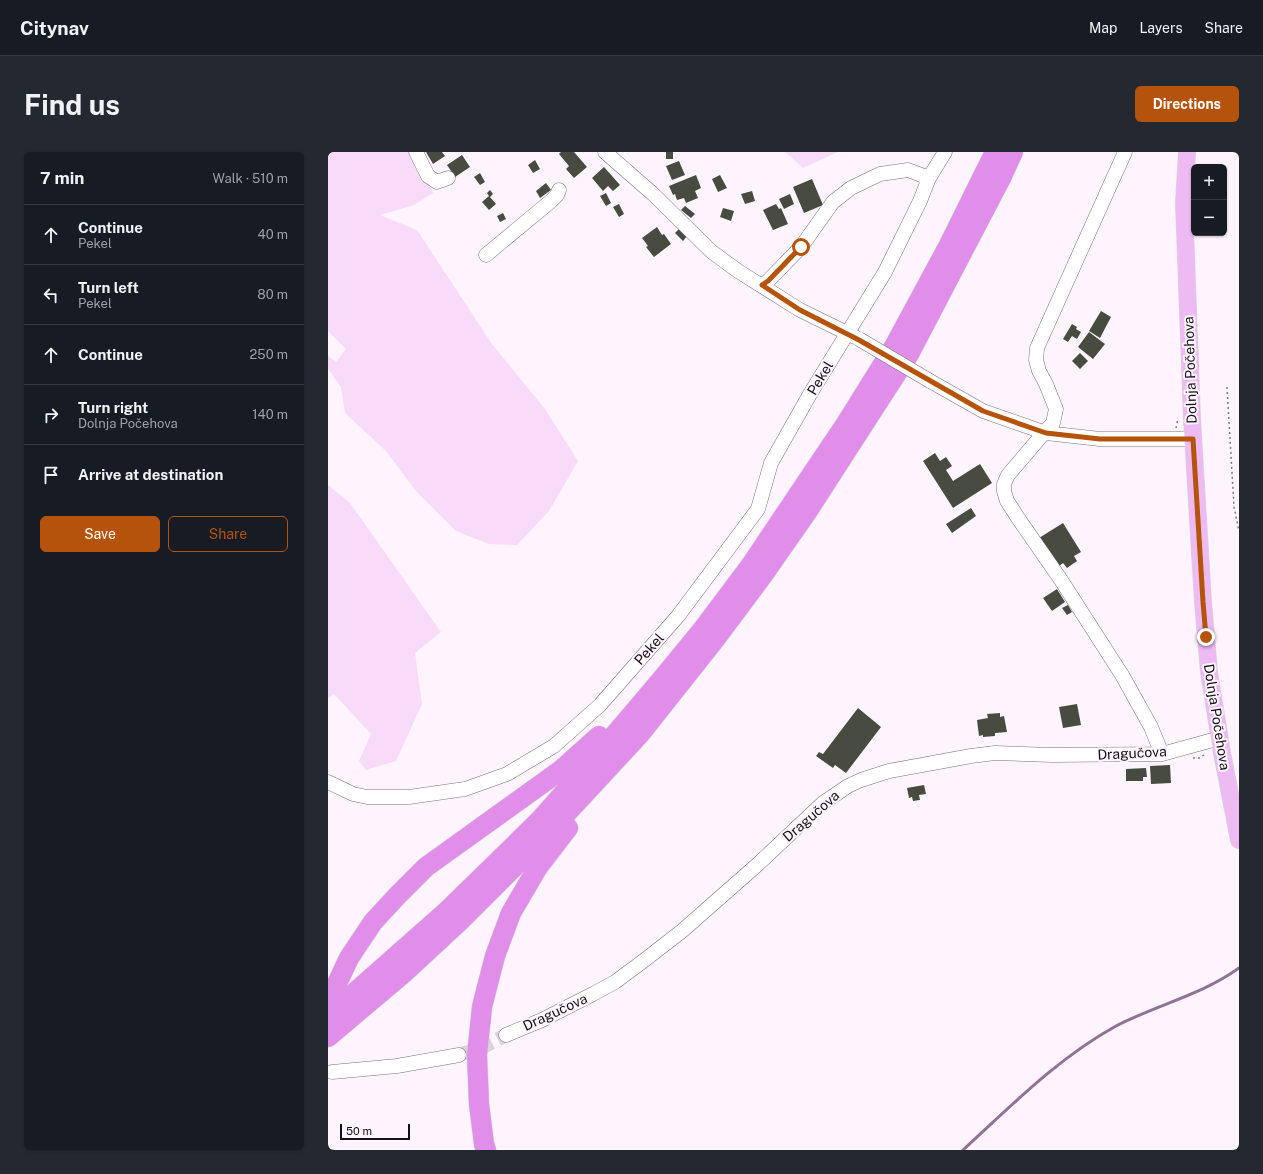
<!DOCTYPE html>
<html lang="en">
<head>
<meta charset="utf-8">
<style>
  body { margin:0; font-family:"Public Sans",sans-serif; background:#242831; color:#f1f3f6 }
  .controls { position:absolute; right:12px; top:12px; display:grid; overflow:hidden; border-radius:6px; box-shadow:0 1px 3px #0004 }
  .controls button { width:36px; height:36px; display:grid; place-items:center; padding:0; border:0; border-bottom:1px solid #363941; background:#171b24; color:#f1f3f6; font:20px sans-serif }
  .scale { position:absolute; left:12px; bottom:10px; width:70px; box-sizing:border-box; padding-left:4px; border:2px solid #131014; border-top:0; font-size:11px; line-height:14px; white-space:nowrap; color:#131014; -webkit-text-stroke:3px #fdf4fe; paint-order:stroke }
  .stop { position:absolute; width:12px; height:12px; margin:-9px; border:3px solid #b45309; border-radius:50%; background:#fff }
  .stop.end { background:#b45309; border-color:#fff; box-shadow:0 1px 4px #0008 }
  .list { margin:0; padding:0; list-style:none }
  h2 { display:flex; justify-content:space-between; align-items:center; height:52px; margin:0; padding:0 16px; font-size:17px }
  h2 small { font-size:13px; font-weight:400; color:#9ea1a6 }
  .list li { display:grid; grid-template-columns:26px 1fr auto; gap:12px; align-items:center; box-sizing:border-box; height:60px; padding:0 16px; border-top:1px solid #363941 }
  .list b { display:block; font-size:15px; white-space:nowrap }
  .list p { margin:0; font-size:13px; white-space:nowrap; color:#9ea1a6 }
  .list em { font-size:13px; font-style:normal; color:#9ea1a6 }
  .actions { display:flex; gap:8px; padding:12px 16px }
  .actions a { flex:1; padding:9px 0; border:1px solid #b45309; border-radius:6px; text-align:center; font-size:14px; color:#b45309 }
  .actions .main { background:#b45309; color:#fff }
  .icon { flex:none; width:22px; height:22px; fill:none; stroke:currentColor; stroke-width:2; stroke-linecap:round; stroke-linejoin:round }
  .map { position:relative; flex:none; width:911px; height:998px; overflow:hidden; border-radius:6px }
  header { display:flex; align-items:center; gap:24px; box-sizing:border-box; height:56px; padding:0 20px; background:#171b24; border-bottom:1px solid #363941 }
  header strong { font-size:19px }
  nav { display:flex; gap:22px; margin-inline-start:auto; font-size:14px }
  .intro { display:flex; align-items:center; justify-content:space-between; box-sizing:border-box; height:96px; padding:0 24px }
  h1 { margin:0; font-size:28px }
  .button { padding:10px 18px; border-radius:6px; background:#b45309; color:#fff; font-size:14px; font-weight:700 }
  main { display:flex; gap:24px; padding:0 24px }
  aside { flex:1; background:#171b24; border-radius:6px; box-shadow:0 1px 3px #0004 }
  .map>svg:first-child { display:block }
  .green { fill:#f7dbf9 }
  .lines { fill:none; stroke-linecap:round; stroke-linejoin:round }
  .stream { stroke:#927196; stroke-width:3 }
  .building { fill:#474b40 }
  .minor-tunnel { stroke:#dad2db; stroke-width:14; stroke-dasharray:14 7; stroke-linecap:butt }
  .minor-casing { stroke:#7a717b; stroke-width:15 }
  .major-casing { stroke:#d9d9d9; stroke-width:18 }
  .highway-casing { stroke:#d9d9d9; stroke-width:21 }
  .path { stroke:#7d777e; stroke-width:1.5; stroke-dasharray:2 3; stroke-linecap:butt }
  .minor { stroke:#fff; stroke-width:14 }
  .major { stroke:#edbbf2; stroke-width:17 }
  .highway { stroke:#e18eea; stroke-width:20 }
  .minor-bridge-casing { stroke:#7a717b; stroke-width:15; stroke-linecap:butt }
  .minor-bridge { stroke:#fff; stroke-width:14 }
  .route { stroke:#b45309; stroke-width:5 }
  .labels { text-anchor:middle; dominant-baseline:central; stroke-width:4; stroke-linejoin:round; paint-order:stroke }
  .street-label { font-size:14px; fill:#131014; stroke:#fdf4fe }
</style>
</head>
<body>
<header>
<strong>Citynav</strong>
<nav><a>Map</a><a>Layers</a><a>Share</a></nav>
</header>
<div class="intro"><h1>Find us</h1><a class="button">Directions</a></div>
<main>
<aside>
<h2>7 min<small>Walk · 510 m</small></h2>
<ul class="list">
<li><svg class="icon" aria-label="ahead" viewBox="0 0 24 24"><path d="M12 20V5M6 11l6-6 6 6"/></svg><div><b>Continue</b><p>Pekel</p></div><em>40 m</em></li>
<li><svg class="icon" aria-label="left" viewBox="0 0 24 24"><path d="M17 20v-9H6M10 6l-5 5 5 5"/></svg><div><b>Turn left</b><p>Pekel</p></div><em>80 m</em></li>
<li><svg class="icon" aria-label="ahead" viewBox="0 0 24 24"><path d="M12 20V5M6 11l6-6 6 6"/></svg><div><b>Continue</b></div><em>250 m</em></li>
<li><svg class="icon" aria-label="right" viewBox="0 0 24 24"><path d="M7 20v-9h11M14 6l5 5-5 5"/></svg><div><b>Turn right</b><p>Dolnja Počehova</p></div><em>140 m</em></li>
<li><svg class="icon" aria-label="arrive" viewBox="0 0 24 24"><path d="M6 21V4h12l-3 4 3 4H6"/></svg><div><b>Arrive at destination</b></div></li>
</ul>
<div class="actions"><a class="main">Save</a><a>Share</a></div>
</aside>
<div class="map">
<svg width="911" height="998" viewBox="0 0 911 998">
  <rect width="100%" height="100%" fill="#fdf4fe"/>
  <path class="green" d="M0 0H83L105 41 86 53 52 63 89 78 164 192 217 257 250 309 221 359 189 393 161 392 128 379 87 338 59 300 17 261 13 235 0 217V204L8 210 18 197 0 179Z
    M457 0H510L475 16Z
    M0 333 22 351 113 480 87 501 94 552 68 609 38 618 31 609 43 582 6 542 0 546Z"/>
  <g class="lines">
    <path class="stream" d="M635 998C683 954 730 906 788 874 828 853 874 843 911 816"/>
  </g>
  <path class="building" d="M98 0H114L117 4 105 12Z
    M233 0H246L259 15 246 26 238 17 241 14 231 2Z
    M338 0H345V7H338Z
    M134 3 142 15 127 25 119 13Z
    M207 8 212 17 205 21 200 13Z
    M351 9 357 23 344 28 338 14Z
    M276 15 292 33 285 39 280 34 275 39 264 26Z
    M152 21 157 30 152 33 146 25Z
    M368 23 373 36 367 39 370 46 358 51 356 46 349 48 347 42 345 43 341 34Z
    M392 23 399 36 390 40 384 27Z
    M484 27 495 53 476 61 465 35Z
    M218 31 223 38 212 46 208 39Z
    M162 38 165 42 162 45 168 52 161 58 154 50 161 44 159 41Z
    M424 39 427 49 417 52 413 42Z
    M278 41 283 51 278 54 272 44Z
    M462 42 466 52 456 57 451 47Z
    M291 52 296 62 291 65 285 55Z
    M448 52 451 57 453 56 460 72 445 78 435 58Z
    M357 54 367 62 363 66 353 58Z
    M395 56 406 59 403 69 392 65Z
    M175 61 178 67 172 70 169 64Z
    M329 75 334 83 336 82 343 92 326 105 318 95 320 94 314 86Z
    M351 77 359 84 355 89 347 81Z
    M773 159 783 165 772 186 761 179Z
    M744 172 749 175 748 177 753 180 749 187 744 184 740 190 735 187Z
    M761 180 777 192 765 207 750 195Z
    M752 201 760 209 752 217 744 209Z
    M607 301 612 309 618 305 624 314 618 318 625 329 652 312 664 331 625 356 595 309Z
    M643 356 648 364 624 381 618 372Z
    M735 371 753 400 746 404 749 409 739 416 735 411 730 415 711 386Z
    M729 437 737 450 724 459 715 446Z
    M740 453 744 460 739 463 734 456Z
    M749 552 753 573 735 576 731 555Z
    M530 556 553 575 518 621 507 613 505 616 488 604 491 600 495 602Z
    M672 561V565L676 564 679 580 667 581V584L655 585V583L651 584 649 568 660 566 659 562Z
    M842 613 843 631 823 632 822 614Z
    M818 616 819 625H815V629H798V617Z
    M596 633 598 642 591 643 592 648 585 649 584 645 581 646 579 636Z"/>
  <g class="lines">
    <path class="minor-tunnel" d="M131 903 155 895 178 883"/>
    <defs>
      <path id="minor" d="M88 0 100 24 109 30 120 26
        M277 0 325 42 384 100 410 119 472 158 527 185
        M797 0 709 196 708 208 711 219 718 232 728 257 725 271 709 289 680 323 676 332V339L679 349 690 366 733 428 794 523 823 575 834 602
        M158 103 223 49 229 43 231 38
        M434 133 440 129 473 95 505 50 523 36 552 22 580 18 601 26
        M602 229 655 259 718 281 772 287H865
        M0 630 25 642 39 645H81L137 637 179 622 226 594 272 553 350 464 430 357 443 311 482 242 557 120 592 49 601 26 617 0
        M178 883 214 868 265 842 287 830 314 810 354 779 429 713 495 651 520 634 533 628 561 619 643 604 667 601 724 603 834 602 892 586
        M4 920 69 914 131 903"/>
      <path id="major" d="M859 0 856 51 864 267 875 450 881 520 894 601 911 688"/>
      <path id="highway" d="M0 856 5 840 21 806 45 770 69 744 98 715 233 618 271 584
        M0 864 119 759 211 669 272 600 334 527 375 477 423 413 519 270 567 193 621 93 667 0
        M0 885 77 820 132 769 222 679 312 582 388 486 435 423 479 360 581 202 673 26 685 0
        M158 998 156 992 151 952 149 903 154 855 167 804 183 761 210 715 240 676"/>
    </defs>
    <use href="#minor" class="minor-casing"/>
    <use href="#major" class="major-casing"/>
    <use href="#highway" class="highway-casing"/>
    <path class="path" d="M899 235 906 355 911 379
      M848 276 850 266
      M865 606H872L876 603"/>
    <use href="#minor" class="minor"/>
    <use href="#major" class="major"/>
    <use href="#highway" class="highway"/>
    <defs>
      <path id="minor-bridge" d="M531 187 602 229"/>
    </defs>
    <use href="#minor-bridge" class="minor-bridge-casing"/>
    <use href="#minor-bridge" class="minor-bridge"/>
  </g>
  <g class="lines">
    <path class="route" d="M473 95 440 129 434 133 472 158 531 188 655 259 718 281 772 287H865L875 450 878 485"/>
  </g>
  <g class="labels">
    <g class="street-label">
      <text transform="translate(862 218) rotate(-92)">Dolnja Počehova</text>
      <text transform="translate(492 226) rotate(-59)">Pekel</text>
      <text transform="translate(321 497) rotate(-49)">Pekel</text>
      <text transform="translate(889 565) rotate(81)">Dolnja Počehova</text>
      <text transform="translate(804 601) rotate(-3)">Dragučova</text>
      <text transform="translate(483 664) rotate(-41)">Dragučova</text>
      <text transform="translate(227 860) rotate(-25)">Dragučova</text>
    </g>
  </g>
</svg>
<div class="controls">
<button>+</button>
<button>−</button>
</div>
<div class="scale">50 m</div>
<div class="stop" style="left:473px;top:95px"></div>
<div class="stop end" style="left:878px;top:485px"></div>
</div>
</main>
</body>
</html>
